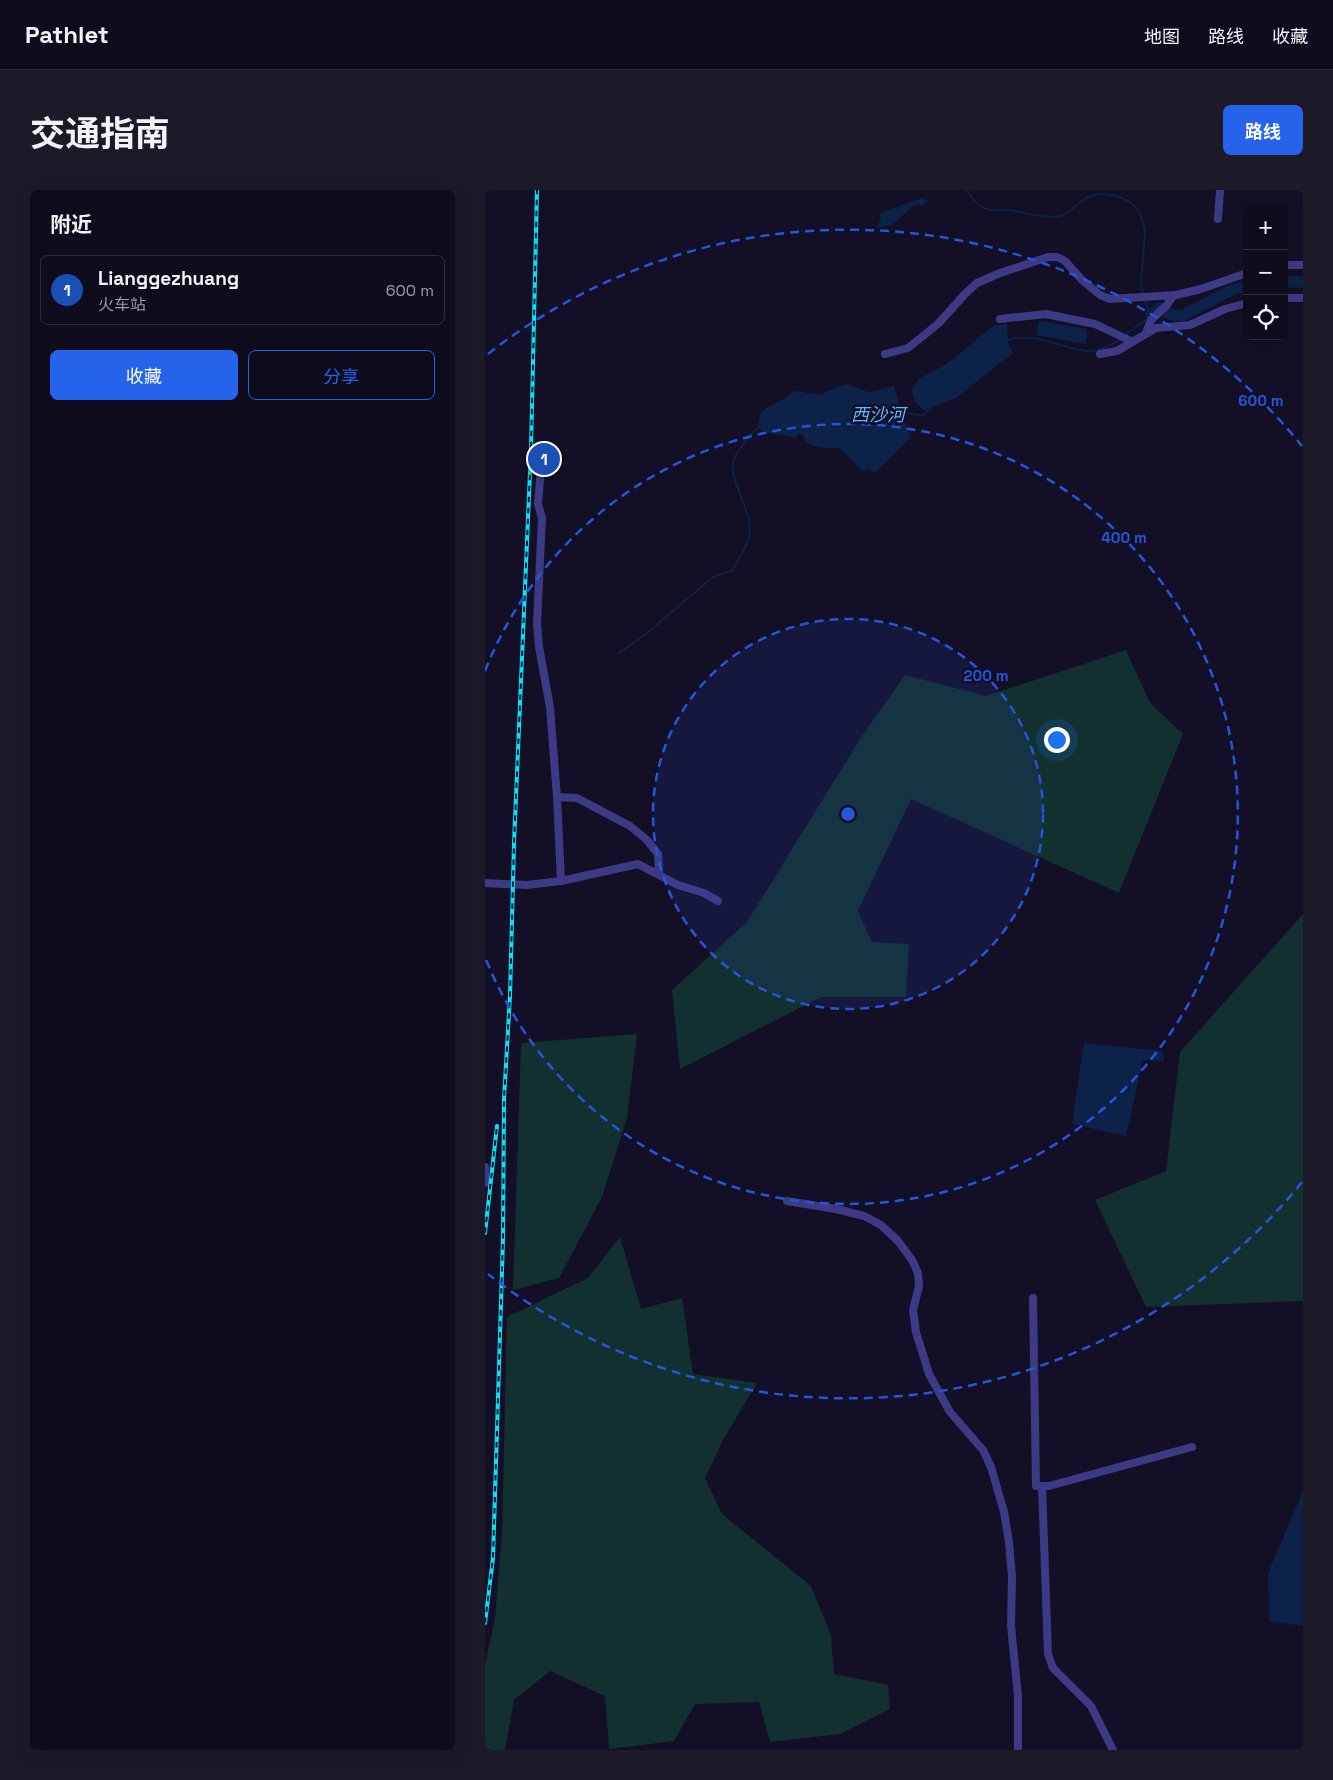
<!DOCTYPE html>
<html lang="zh">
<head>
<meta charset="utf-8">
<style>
  body { margin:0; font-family:"Space Grotesk","Noto Sans SC",sans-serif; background:#1c1929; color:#f1f3f6 }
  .controls { position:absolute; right:15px; top:15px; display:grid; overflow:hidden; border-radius:8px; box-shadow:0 5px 20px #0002 }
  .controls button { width:45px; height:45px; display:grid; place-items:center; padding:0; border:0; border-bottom:1px solid #2e2b3b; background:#0e0b1c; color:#f1f3f6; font:25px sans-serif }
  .you { position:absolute; left:571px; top:549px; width:18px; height:18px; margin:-12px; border:4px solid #fff; border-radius:50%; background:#1a73e8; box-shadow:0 0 0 8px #1a73e833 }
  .badge { display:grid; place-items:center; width:32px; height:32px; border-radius:50%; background:#2563eb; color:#fff; font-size:16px; font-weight:700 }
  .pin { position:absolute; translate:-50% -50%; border:2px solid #fff; box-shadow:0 1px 5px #0006 }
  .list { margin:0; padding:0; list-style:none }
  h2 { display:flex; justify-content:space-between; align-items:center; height:65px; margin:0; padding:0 20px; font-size:21px }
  h2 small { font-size:16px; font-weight:400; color:#9b9ba3 }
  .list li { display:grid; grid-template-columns:32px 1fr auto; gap:15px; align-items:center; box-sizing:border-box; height:70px; margin:0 10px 10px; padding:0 10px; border:1px solid #2e2b3b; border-radius:8px }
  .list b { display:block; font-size:19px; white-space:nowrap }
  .list p { margin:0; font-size:16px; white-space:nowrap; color:#9b9ba3 }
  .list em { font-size:16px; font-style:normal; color:#9b9ba3 }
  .actions { display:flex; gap:10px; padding:15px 20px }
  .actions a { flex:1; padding:11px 0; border:1px solid #2563eb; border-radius:8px; text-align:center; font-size:18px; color:#2563eb }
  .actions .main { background:#2563eb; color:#fff }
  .icon { flex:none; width:28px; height:28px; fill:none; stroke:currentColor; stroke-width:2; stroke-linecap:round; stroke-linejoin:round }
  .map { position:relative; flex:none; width:818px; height:1560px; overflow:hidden; border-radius:8px }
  header { display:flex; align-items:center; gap:30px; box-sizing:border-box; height:70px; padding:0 25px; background:#0e0b1c; border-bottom:1px solid #2e2b3b }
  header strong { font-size:24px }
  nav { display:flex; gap:28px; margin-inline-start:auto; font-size:18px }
  .intro { display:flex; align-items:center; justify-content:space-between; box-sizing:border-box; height:120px; padding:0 30px }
  h1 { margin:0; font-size:35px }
  .button { padding:12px 22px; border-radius:8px; background:#2563eb; color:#fff; font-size:18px; font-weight:700 }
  main { display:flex; gap:30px; padding:0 30px }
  aside { flex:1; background:#0e0b1c; border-radius:8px; box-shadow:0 5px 20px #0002 }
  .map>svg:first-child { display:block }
  .green { fill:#12302f }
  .water { fill:#0c2248 }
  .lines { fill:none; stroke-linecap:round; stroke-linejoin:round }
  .stream { stroke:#0c2248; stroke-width:2 }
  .river { stroke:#0c2248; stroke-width:11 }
  .minor { stroke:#3d3a85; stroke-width:8 }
  .rail-casing { stroke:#00e5ff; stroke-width:4 }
  .rail { stroke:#130f26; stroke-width:2; stroke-dasharray:5.5; stroke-linecap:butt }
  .ring { fill:none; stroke:#2655da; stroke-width:2.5; stroke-dasharray:9 6 }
  .labels { text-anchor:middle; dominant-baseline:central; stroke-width:5; stroke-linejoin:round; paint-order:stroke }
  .water-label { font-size:18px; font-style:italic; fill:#62b6ff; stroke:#130f26 }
  .centre { fill:#2655da; stroke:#130f26; stroke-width:2.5 }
  .ring-label { font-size:15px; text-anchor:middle; font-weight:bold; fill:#2655da; stroke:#130f26; stroke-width:5; stroke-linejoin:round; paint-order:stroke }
</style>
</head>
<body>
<header>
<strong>Pathlet</strong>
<nav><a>地图</a><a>路线</a><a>收藏</a></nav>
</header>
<div class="intro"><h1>交通指南</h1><a class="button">路线</a></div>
<main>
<aside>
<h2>附近<small></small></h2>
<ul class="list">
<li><span class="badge" style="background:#1a4fb4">1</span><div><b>Lianggezhuang</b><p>火车站</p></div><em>600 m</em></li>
</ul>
<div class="actions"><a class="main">收藏</a><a>分享</a></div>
</aside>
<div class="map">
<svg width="818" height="1560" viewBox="0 0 818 1560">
  <rect width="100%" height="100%" fill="#130f26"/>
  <path class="green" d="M641 460 665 513 698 544 634 703 426 609 373 721 387 752 424 754 421 807H336L195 879 187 800 262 732 375 549 420 485 501 506Z
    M818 724V1111L661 1117 610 1010 681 981 695 862Z
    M152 844 142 928 117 1007 74 1088 28 1100 36 853Z
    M135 1047 156 1119 197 1108 208 1184 272 1193 238 1250 220 1288 237 1324 326 1396 346 1445 349 1484 403 1495 405 1519 355 1544 285 1552 274 1512 210 1514 189 1551 124 1559 120 1506 65 1481 29 1510 20 1560H0V1475L10 1428 17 1344 22 1127 103 1088Z"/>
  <path class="water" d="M438 8 443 11 438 15H429L407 35 391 38 396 29 394 23C409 19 423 12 438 8Z
    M554 131 602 139 601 154 551 145Z
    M522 134 523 153 528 163 471 208 439 220 431 213 426 200 434 189 463 173 508 136Z
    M362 194 384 202 409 196 425 248 392 281 387 282 385 279 377 281 355 258C342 258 332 258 320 252L319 246 314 243 311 248 278 242 273 237 276 222C287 214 299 210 310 201L335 205 349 198Z
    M599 853 678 861 679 871 658 870 641 946 587 934Z
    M818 1301V1436L784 1431 783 1383Z"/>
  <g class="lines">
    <path class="stream" d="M482 0C486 8 492 15 501 19 508 22 515 19 523 20 541 22 559 29 576 26 586 23 592 13 601 8 617 0 643 6 653 20 657 27 659 34 660 42L656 94 658 104
      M639 146C648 138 658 134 666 125L659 108
      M523 150C550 141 575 159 603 161 614 162 626 155 636 149
      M415 221C423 222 431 226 439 225L445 217
      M134 463 161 444 228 387 247 381C254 368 264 355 265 339 265 319 245 290 248 273 249 267 253 261 257 256 262 248 268 241 275 236"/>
    <path class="river" d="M799 92H818
      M666 125 675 118 687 125 696 126 747 100 762 96"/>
    <path class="minor" d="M733 29 735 0
      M799 75H818
      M799 108H818
      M515 129 561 124 610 134 646 151
      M661 143 666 130 681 116 689 105
      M400 164 423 158 453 134 480 104 492 93 515 83 563 67H572L580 71 597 90 615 105 625 109 691 105 716 99 762 83
      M615 164 632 161 671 138 705 135 740 119 762 113
      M55 289 53 314 57 328 52 434 54 457 65 517 72 607 76 691
      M72 607 92 608 145 636 162 650 173 664 174 683
      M0 693 42 695 76 691 153 674 193 695 219 703 233 711
      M0 977V993
      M302 1011 351 1019 379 1026 396 1035 413 1051 427 1070 433 1083 434 1096 428 1120 431 1142 444 1184 465 1222 498 1260 506 1277 519 1322 524 1352 527 1387 526 1436 533 1506V1560
      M548 1108 551 1296H564L707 1257
      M557 1296 563 1464 568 1478 606 1516 628 1560"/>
    <defs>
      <path id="rail" d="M0 1043 12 936
        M0 1433 8 1368 18 1048 19 909 25 806 29 653 46 259 52 0"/>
    </defs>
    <use href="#rail" class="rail-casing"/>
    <use href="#rail" class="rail"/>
  </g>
  <circle cx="363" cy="624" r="195" fill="#2655da" fill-opacity=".12"/>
  <g class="ring">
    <circle cx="363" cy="624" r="195"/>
    <path d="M0 481A390 390 0 1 1 0 767"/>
    <path d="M817 992A584 584 0 0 1 3 1084M3 164A584 584 0 0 1 817 256"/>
  </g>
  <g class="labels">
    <g class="water-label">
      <text x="393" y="224">西沙河</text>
    </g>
  </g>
  <circle cx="363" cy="624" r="8" class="centre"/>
  <g class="ring-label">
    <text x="776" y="216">600 m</text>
    <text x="639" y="353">400 m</text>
    <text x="501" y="491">200 m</text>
  </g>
</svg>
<div class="controls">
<button>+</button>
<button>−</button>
<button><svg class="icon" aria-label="locate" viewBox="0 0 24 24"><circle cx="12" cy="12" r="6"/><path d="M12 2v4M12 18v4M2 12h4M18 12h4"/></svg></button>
</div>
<div class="you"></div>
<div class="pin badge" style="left:59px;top:269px;background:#1a4fb4">1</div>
</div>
</main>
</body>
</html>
